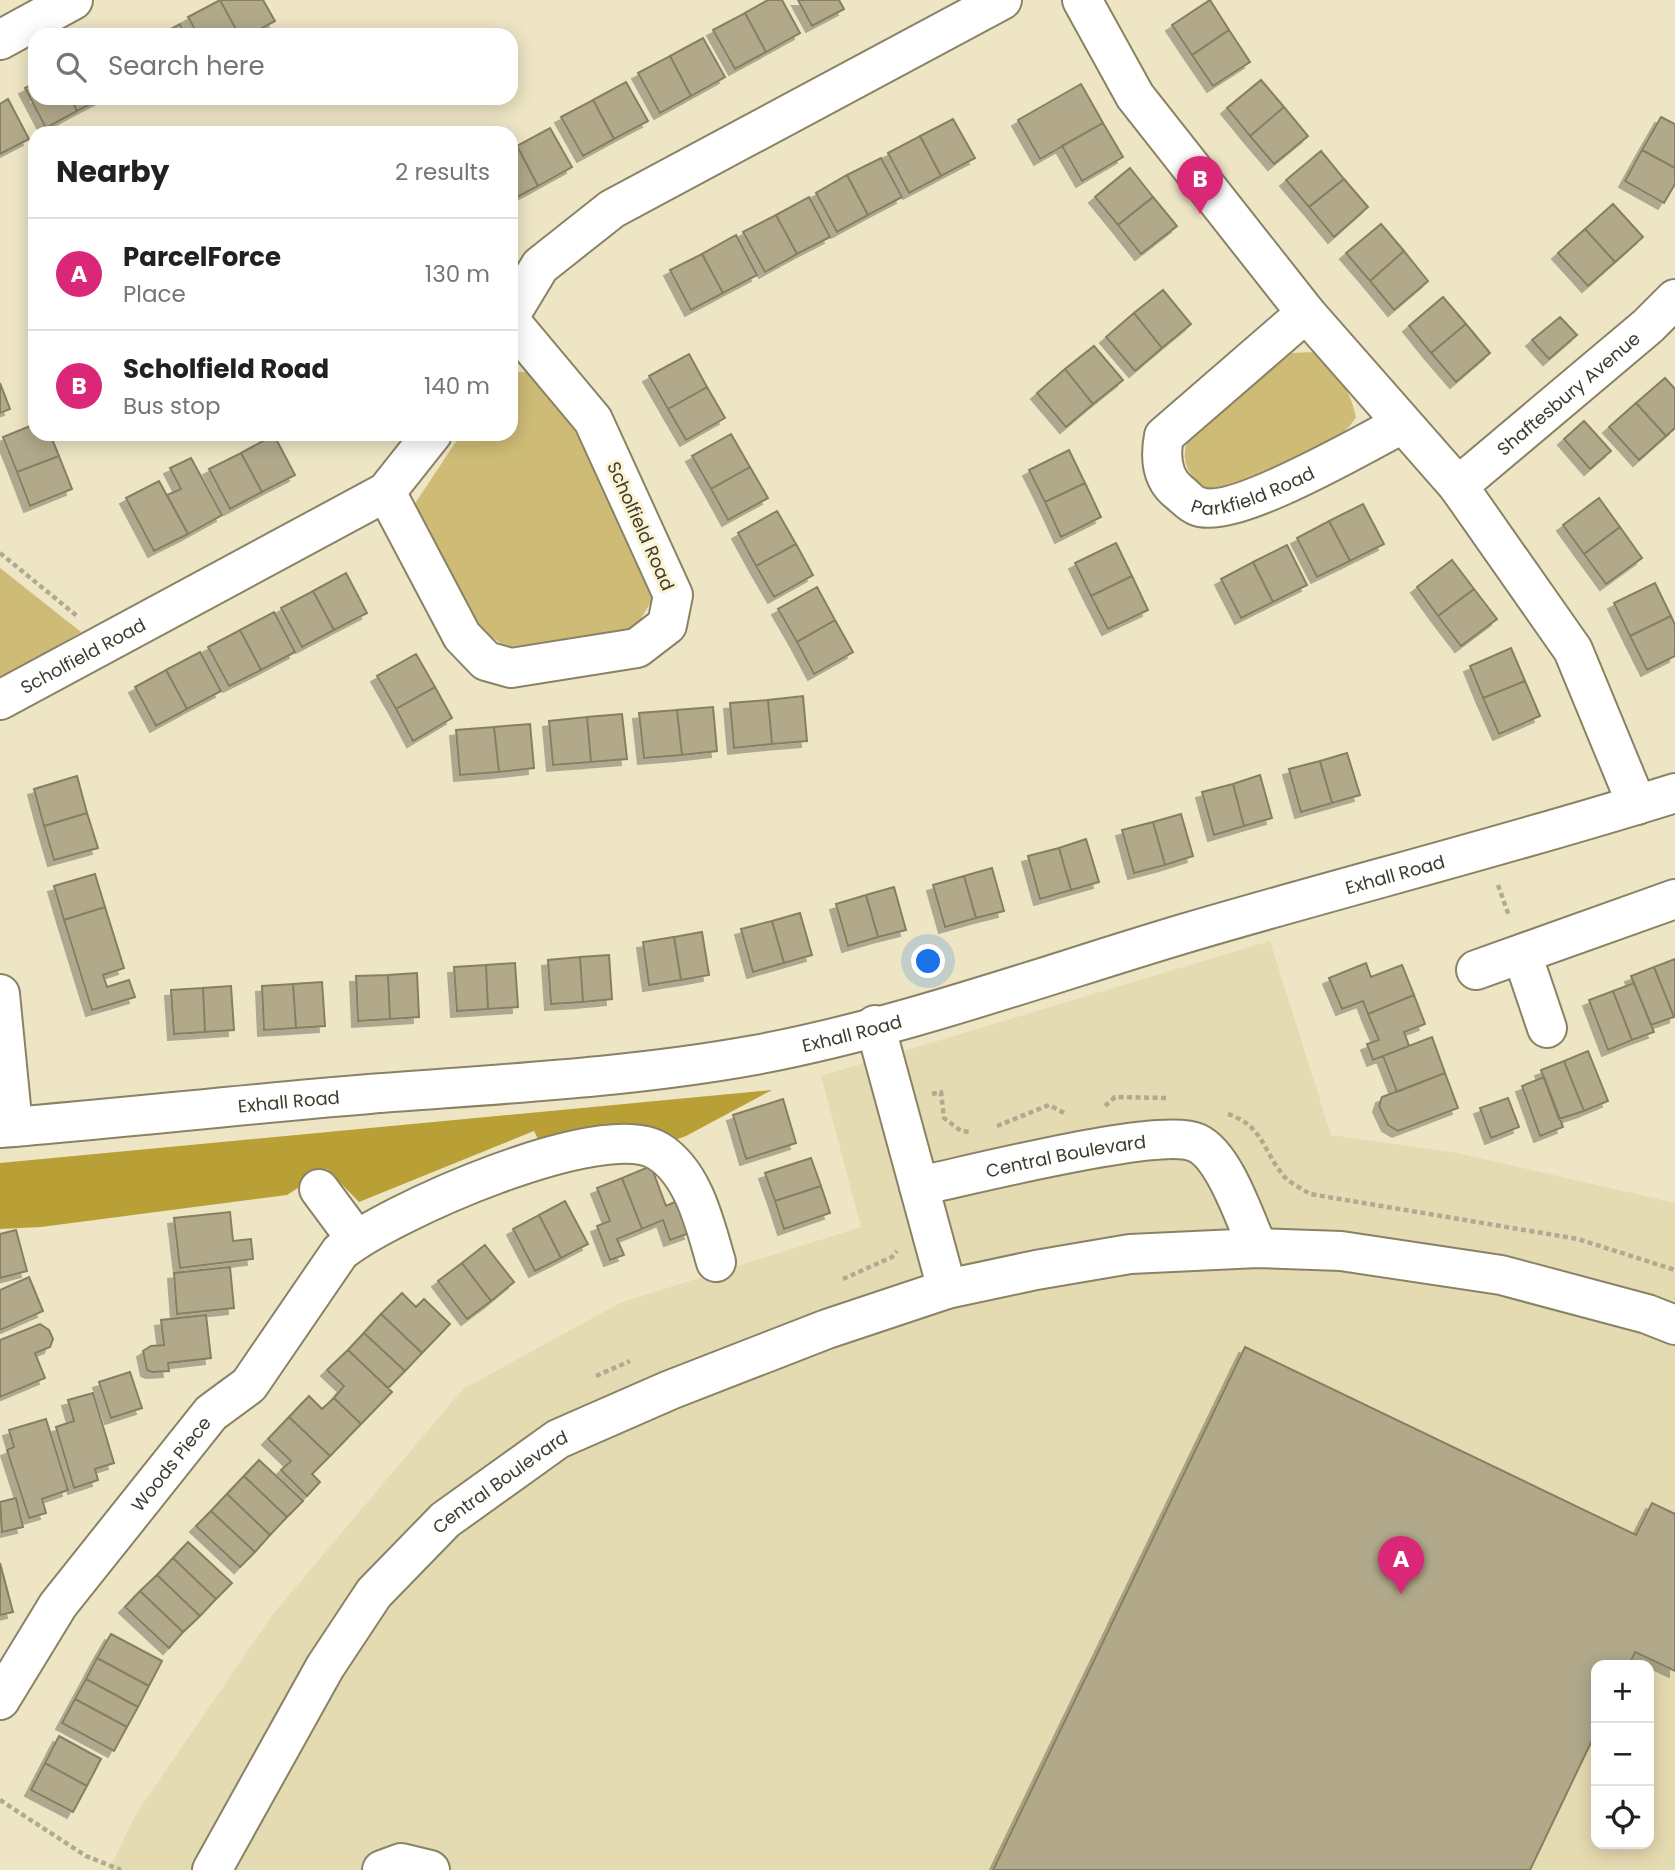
<!DOCTYPE html>
<html lang="en">
<head>
<meta charset="utf-8">
<style>
  body { margin:0; font-family:Poppins,sans-serif; background:#f6f6f6; color:#202124 }
  .controls { position:absolute; right:21px; bottom:21px; display:grid; overflow:hidden; border-radius:14px; box-shadow:0 4px 18px #0003 }
  .controls button { width:63px; height:63px; display:grid; place-items:center; padding:0; border:0; border-bottom:2px solid #e0e0e0; background:#fff; color:#202124; font:35px sans-serif }
  .you { position:absolute; left:929px; top:962px; width:24px; height:24px; margin:-18px; border:5px solid #fff; border-radius:50%; background:#1a73e8; box-shadow:0 0 0 10px #1a73e833 }
  .badge { display:grid; place-items:center; width:46px; height:46px; border-radius:50%; background:#db2777; color:#fff; font-size:23px; font-weight:700 }
  .pin { position:absolute; translate:-50% -58px; filter:drop-shadow(0 2px 4px #0008) }
  .pin::after { content:''; position:absolute; top:37px; width:24px; height:21px; background:inherit; clip-path:polygon(0 0,100% 0,50% 100%) }
  .list { margin:0; padding:0; list-style:none }
  h2 { display:flex; justify-content:space-between; align-items:center; height:91px; margin:0; padding:0 28px; font-size:30px }
  h2 small { font-size:23px; font-weight:400; color:#757577 }
  .list li { display:grid; grid-template-columns:46px 1fr auto; gap:21px; align-items:center; box-sizing:border-box; height:112px; padding:0 28px; border-top:2px solid #e0e0e0 }
  .list b { display:block; font-size:26px; white-space:nowrap }
  .list p { margin:0; font-size:23px; white-space:nowrap; color:#757577 }
  .list em { font-size:23px; font-style:normal; color:#757577 }
  .icon { flex:none; width:38px; height:38px; fill:none; stroke:currentColor; stroke-width:2; stroke-linecap:round; stroke-linejoin:round }
  .map { position:relative; flex:none; width:1675px; height:1870px; overflow:hidden }
  .search { position:absolute; background:#fff; box-shadow:0 4px 18px #0003; left:28px; top:28px; width:490px; height:77px; display:flex; align-items:center; gap:18px; box-sizing:border-box; padding:0 24px; border-radius:21px; color:#757577; font-size:26px }
  .panel { position:absolute; background:#fff; box-shadow:0 4px 18px #0003; left:28px; top:126px; width:490px; height:315px; border-radius:21px }
  .map>svg:first-child { display:block }
  .built { fill:#e5dbb2; fill-rule:evenodd }
  .green { fill:#cebc76 }
  .forest { fill:#b9a036 }
  .building { fill:#b1a98a; stroke:#877f61; stroke-width:2; filter:url(#shadow) }
  .lines { fill:none; stroke-linecap:round; stroke-linejoin:round }
  .minor-casing { stroke:#8a8264; stroke-width:42 }
  .path { stroke:#b0aa90; stroke-width:4.5; stroke-dasharray:5 3.5; stroke-linecap:butt }
  .minor { stroke:#fff; stroke-width:38 }
  .labels { text-anchor:middle; dominant-baseline:central; stroke-width:6; stroke-linejoin:round; paint-order:stroke }
  .street-label { font-size:18px; fill:#3e3b2e; stroke:#fbf2d1 }
</style>
</head>
<body>
<div class="map">
<svg width="1675" height="1870" viewBox="0 0 1675 1870">
  <defs>
    <filter id="shadow"><feDropShadow dx="-6" dy="6" stdDeviation="0" flood-color="#0004"/></filter>
  </defs>
  <rect width="100%" height="100%" fill="#ede5c4"/>
  <path class="built" d="M1270 941 1331 1135 1458 1153 1675 1203V1870H109L136 1814 273 1614 463 1389 620 1303 861 1227 821 1076ZM1596 1665H1649V1844H1596Z"/>
  <path class="green" d="M1315 352C1335 368 1351 391 1356 417 1335 453 1266 475 1228 493 1199 490 1176 469 1188 439L1292 353Z
    M511 372H531L581 436 652 581V600L636 627 607 636 506 647 474 625 412 508 461 434H511Z
    M0 568 81 632 7 675 0 676Z"/>
  <path class="forest" d="M772 1090 686 1136 667 1143 542 1147 534 1131 359 1202 327 1169 287 1195 41 1227 0 1229V1163Z"/>
  <path class="building" d="M220 0H263L275 21 249 35H239Z
    M220 0 239 35H198L188 17Z
    M768 0H782L800 33 766 52 745 13Z
    M798 0H839L844 9 812 26Z
    M1210 0 1229 30 1192 55 1172 25Z
    M745 13 766 52 735 69 713 30Z
    M180 24 186 35H159Z
    M1229 30 1250 62 1213 86 1192 55Z
    M703 38 725 77 691 96 670 56Z
    M670 56 691 96 660 113 638 73Z
    M1261 80 1284 107 1250 136 1227 108Z
    M626 82 648 121 614 139 593 100Z
    M35 83V98H71L77 111 46 128 25 88Z
    M1081 84 1103 123 1040 159 1018 120Z
    M71 98H102L77 111Z
    M8 99 29 139 0 154V104Z
    M593 100 614 139 583 156 561 117Z
    M1284 107 1308 136 1274 164 1250 136Z
    M1661 117 1675 124V168L1642 150Z
    M953 119 975 158 941 176 920 136Z
    M1103 123 1123 157 1082 181 1062 146Z
    M550 128 572 167 538 186 517 146Z
    M920 136 941 176 909 193 888 153Z
    M517 146 538 186 511 200V149Z
    M1642 150 1675 168V184L1664 203 1625 181Z
    M1321 151 1344 179 1309 207 1286 180Z
    M881 158 902 197 868 215 847 175Z
    M1130 168 1153 197 1118 225 1095 197Z
    M847 175 868 215 837 232 816 193Z
    M1344 179 1368 207 1334 237 1309 207Z
    M809 197 830 237 797 254 776 215Z
    M1153 197 1177 226 1141 254 1118 225Z
    M1613 204 1643 237 1615 262 1585 229Z
    M776 215 797 254 765 272 743 232Z
    M1381 224 1404 251 1370 281 1346 253Z
    M1585 229 1615 262 1588 286 1558 253Z
    M736 235 757 275 723 293 702 254Z
    M1404 251 1428 281 1394 310 1370 281Z
    M702 254 723 293 691 310 670 270Z
    M1163 290 1191 324 1162 348 1134 313Z
    M1443 297 1466 324 1431 353 1409 326Z
    M1134 313 1162 348 1135 371 1106 337Z
    M1560 317 1577 335 1549 359 1532 340Z
    M1466 324 1490 353 1456 382 1431 353Z
    M1094 346 1123 380 1093 404 1065 369Z
    M689 354 707 387 668 409 649 376Z
    M1065 369 1093 404 1066 427 1037 393Z
    M1665 378 1675 389V428L1666 436 1636 403Z
    M0 383 10 409 0 413Z
    M707 387 725 418 686 440 668 409Z
    M1636 403 1666 436 1639 460 1609 427Z
    M1584 421 1611 451 1590 469 1564 439Z
    M35 424V434H50L59 456 17 472 3 437Z
    M731 434 750 467 711 489 692 456Z
    M274 435 295 475 262 492 241 453Z
    M1069 450 1085 483 1045 502 1029 470Z
    M241 453 262 492 230 509 209 469Z
    M59 456 72 489 30 506 17 472Z
    M191 458 222 515 188 534 167 495 181 489 170 468Z
    M750 467 768 498 728 520 711 489Z
    M159 481 188 534 154 551 126 498Z
    M1085 483 1101 517 1061 537 1045 502Z
    M1599 498 1620 527 1584 554 1563 525Z
    M1363 504 1384 544 1350 561 1329 521Z
    M777 511 796 544 756 566 738 533Z
    M1329 521 1350 561 1317 577 1297 538Z
    M1620 527 1642 558 1606 584 1584 554Z
    M1116 543 1132 576 1091 596 1075 563Z
    M796 544 813 575 774 597 756 566Z
    M1287 545 1307 585 1273 602 1253 562Z
    M1452 560 1474 589 1438 616 1417 587Z
    M1253 562 1273 602 1241 618 1221 579Z
    M346 573 367 613 334 630 313 591Z
    M1132 576 1148 610 1108 629 1091 596Z
    M1655 583 1671 616 1630 636 1614 603Z
    M817 587 835 620 797 642 778 609Z
    M1474 589 1497 619 1461 646 1438 616Z
    M313 591 334 630 302 647 281 608Z
    M274 612 295 652 261 670 240 630Z
    M1671 616 1675 625V656L1647 670 1630 636Z
    M835 620 853 652 814 674 797 642Z
    M240 630 261 670 229 686 208 647Z
    M1511 648 1525 681 1483 698 1470 666Z
    M200 652 221 691 187 709 166 670Z
    M416 654 435 687 396 709 377 676Z
    M166 670 187 709 156 726 135 687Z
    M1525 681 1540 716 1499 734 1483 698Z
    M435 687 452 718 413 741 396 709Z
    M803 696 807 741 772 744 768 700Z
    M768 700 772 744 734 748 730 703Z
    M713 707 717 751 682 755 677 710Z
    M677 710 682 755 644 758 639 713Z
    M622 714 627 759 591 762 587 717Z
    M587 717 591 762 553 765 549 721Z
    M530 724 534 768 499 772 494 727Z
    M494 727 499 772 460 775 456 730Z
    M1347 753 1360 795 1332 803 1320 761Z
    M1320 761 1332 803 1301 812 1289 769Z
    M1260 775 1272 818 1244 826 1233 784Z
    M77 776 87 813 44 826 34 789Z
    M1233 784 1244 826 1214 835 1202 792Z
    M87 813 98 848 54 860 44 826Z
    M1181 814 1193 856 1165 865 1153 822Z
    M1153 822 1165 865 1134 873 1122 830Z
    M1086 839 1099 882 1071 890 1059 848Z
    M1059 848 1071 890 1040 899 1028 856Z
    M992 868 1004 911 976 918 964 876Z
    M95 874 105 907 64 920 54 886Z
    M964 876 976 918 945 927 933 885Z
    M894 887 906 930 878 937 866 895Z
    M866 895 878 937 848 946 836 904Z
    M105 907 124 968 103 975 107 987 129 980 135 997 92 1010 64 920Z
    M800 913 812 955 784 963 772 921Z
    M772 921 784 963 753 972 741 929Z
    M702 932 709 975 681 980 674 937Z
    M674 937 681 980 649 985 643 942Z
    M609 955 612 999 583 1002 580 957Z
    M580 957 583 1002 551 1004 548 960Z
    M1675 959V1016L1674 1017 1654 967Z
    M515 963 518 1007 488 1009 486 965Z
    M1366 963 1371 977 1402 965 1414 995 1368 1014 1363 1001 1342 1009 1329 978Z
    M486 965 488 1009 457 1011 454 967Z
    M1654 967 1674 1017 1651 1025 1631 976Z
    M417 973 419 1017 390 1019 388 975Z
    M388 975 390 1019 358 1021 356 976Z
    M322 982 325 1026 296 1028 293 984Z
    M1634 983 1654 1032 1632 1040 1613 991Z
    M293 984 296 1028 264 1030 262 986Z
    M231 986 234 1030 205 1032 203 988Z
    M203 988 205 1032 174 1034 171 990Z
    M1613 991 1632 1040 1608 1050 1589 1000Z
    M1414 995 1425 1024 1404 1032 1409 1046 1373 1060 1367 1044 1379 1040 1368 1014Z
    M1432 1037 1445 1073 1397 1092 1383 1056Z
    M1588 1051 1608 1101 1584 1111 1564 1061Z
    M1564 1061 1584 1111 1559 1119 1541 1070Z
    M1445 1073 1458 1108 1398 1131 1388 1125 1379 1106 1382 1097Z
    M1544 1077 1563 1127 1540 1136 1522 1086Z
    M1508 1098 1519 1127 1491 1138 1480 1108Z
    M783 1099 796 1143 746 1159 733 1115Z
    M811 1158 821 1186 775 1201 765 1173Z
    M651 1166 666 1206 677 1201 690 1233 670 1240 663 1220 642 1229 622 1178Z
    M622 1178 642 1229 617 1239 624 1255 610 1260 597 1226 610 1221 597 1188Z
    M821 1186 830 1213 784 1229 775 1201Z
    M565 1201 588 1244 561 1258 539 1215Z
    M230 1212 233 1241 251 1239 253 1259 180 1268 174 1218Z
    M539 1215 561 1258 535 1271 513 1229Z
    M16 1230 27 1271 0 1278V1234Z
    M485 1245 514 1282 491 1301 462 1263Z
    M462 1263 491 1301 467 1319 438 1281Z
    M230 1267 234 1308 177 1314 174 1273Z
    M29 1277 43 1311 0 1330V1290Z
    M402 1293 416 1307 424 1299 450 1324 422 1353 381 1314Z
    M381 1314 422 1353 405 1371 364 1333Z
    M206 1315 211 1358 168 1363 169 1371 152 1372 147 1370 143 1351 151 1346 164 1345 161 1320Z
    M40 1324 49 1330 53 1339 50 1347 35 1353 45 1378 0 1397V1340Z
    M364 1333 405 1371 388 1388 348 1350Z
    M1245 1347 1636 1535 1652 1503 1675 1514V1671L1635 1652 1629 1665H1596V1732L1530 1870H993Z
    M348 1350 392 1392 361 1424 334 1398 344 1386 327 1370Z
    M130 1372 142 1408 111 1418 99 1382Z
    M93 1393 114 1463 95 1469 98 1480 74 1488 56 1427 74 1421 68 1400Z
    M309 1396 322 1409 334 1398 361 1424 330 1456 289 1417Z
    M289 1417 330 1456 312 1474 320 1482 307 1496 281 1470 291 1461 268 1439Z
    M46 1419 68 1490 42 1499 46 1513 29 1518 7 1450 14 1447 9 1430Z
    M259 1460 303 1501 287 1517 244 1476Z
    M244 1476 287 1517 270 1535 227 1494Z
    M227 1494 270 1535 255 1552 211 1511Z
    M16 1498 23 1527 2 1532 0 1502Z
    M211 1511 255 1552 240 1567 196 1526Z
    M188 1542 232 1583 216 1599 173 1558Z
    M173 1558 216 1599 200 1616 157 1575Z
    M0 1563 13 1612 0 1615Z
    M157 1575 200 1616 183 1632 140 1591Z
    M140 1591 183 1632 169 1648 125 1607Z
    M111 1634 162 1661 149 1686 97 1658Z
    M97 1658 149 1686 138 1707 86 1679Z
    M86 1679 138 1707 127 1727 75 1699Z
    M75 1699 127 1727 114 1751 62 1723Z
    M59 1736 101 1759 87 1786 45 1763Z
    M45 1763 87 1786 73 1812 31 1790Z"/>
  <g class="lines">
    <defs>
      <g id="minor">
        <path d="M1082 0 1135 96 1306 313 1458 486 1573 650 1637 805"/>
        <path d="M0 40 73 0"/>
        <path id="s1" d="M1306 313 1164 436C1160 457 1161 479 1180 493 1185 497 1191 504 1197 506 1233 521 1365 443 1402 424"/>
        <path d="M511 314 540 266 612 209 1002 0"/>
        <path id="s2" d="M1458 486 1648 326 1675 299"/>
        <path d="M386 492 462 636 486 661 511 668 637 648 667 625 673 595 593 420 511 322"/>
        <path id="s3" d="M0 700 386 492 432 434"/>
        <path d="M1522 954 1547 1028"/>
        <path d="M1476 970 1675 899"/>
        <path d="M0 994 13 1127"/>
        <path d="M875 1025 947 1289"/>
        <path id="s4" d="M0 1128C123 1118 246 1104 369 1094 497 1084 628 1078 755 1055 900 1028 1045 975 1186 933 1349 885 1513 844 1675 793"/>
        <path id="s5" d="M919 1186C968 1176 1160 1126 1197 1143 1225 1156 1245 1220 1258 1248"/>
        <path d="M319 1189 356 1239"/>
        <path id="s6" d="M0 1700 58 1605 211 1413 249 1385 340 1252C387 1213 603 1117 658 1151 694 1173 705 1225 716 1262"/>
        <path id="s7" d="M212 1870 325 1667 374 1593 445 1520 558 1439 670 1390 827 1329 947 1289 1036 1270 1130 1254 1258 1248 1341 1251 1501 1275 1647 1314 1675 1325"/>
        <path d="M382 1870 401 1863 430 1870"/>
      </g>
    </defs>
    <use href="#minor" class="minor-casing"/>
    <path class="path" d="M0 553 77 616
      M1498 885 1509 916
      M932 1094 941 1092 944 1118 961 1131 970 1132
      M1105 1106 1115 1097 1166 1098
      M1228 1114C1263 1126 1262 1149 1283 1175 1289 1183 1301 1188 1310 1194L1578 1239 1675 1270
      M997 1126 1049 1105 1066 1114
      M843 1279 892 1257 897 1251
      M596 1376 630 1361
      M0 1800 86 1856 121 1870"/>
    <use href="#minor" class="minor"/>
  </g>
  <g class="labels">
    <g class="street-label">
      <text stroke="none"><textPath href="#s2" startOffset="144">Shaftesbury Avenue</textPath></text>
      <text stroke="none"><textPath href="#s1" startOffset="331">Parkfield Road</textPath></text>
      <text transform="translate(641 526) rotate(66)">Scholfield Road</text>
      <text stroke="none"><textPath href="#s3" startOffset="94">Scholfield Road</textPath></text>
      <text stroke="none"><textPath href="#s4" startOffset="1424">Exhall Road</textPath></text>
      <text stroke="none"><textPath href="#s4" startOffset="858">Exhall Road</textPath></text>
      <text stroke="none"><textPath href="#s4" startOffset="290">Exhall Road</textPath></text>
      <text stroke="none"><textPath href="#s5" startOffset="150">Central Boulevard</textPath></text>
      <text stroke="none"><textPath href="#s6" startOffset="292">Woods Piece</textPath></text>
      <text stroke="none"><textPath href="#s7" startOffset="490">Central Boulevard</textPath></text>
    </g>
  </g>
</svg>
<div class="controls">
<button>+</button>
<button>−</button>
<button><svg class="icon" aria-label="locate" viewBox="0 0 24 24"><circle cx="12" cy="12" r="6"/><path d="M12 2v4M12 18v4M2 12h4M18 12h4"/></svg></button>
</div>
<div class="you"></div>
<div class="pin badge" style="left:1401px;top:1594px">A</div>
<div class="pin badge" style="left:1200px;top:214px">B</div>
<div class="search"><svg class="icon" aria-label="search" viewBox="0 0 24 24"><circle cx="10" cy="10" r="6"/><path d="M15 15l6 6"/></svg>Search here</div>
<section class="panel">
<h2>Nearby<small>2 results</small></h2>
<ul class="list">
<li><span class="badge">A</span><div><b>ParcelForce</b><p>Place</p></div><em>130 m</em></li>
<li><span class="badge">B</span><div><b>Scholfield Road</b><p>Bus stop</p></div><em>140 m</em></li>
</ul>
</section>
</div>
</body>
</html>
